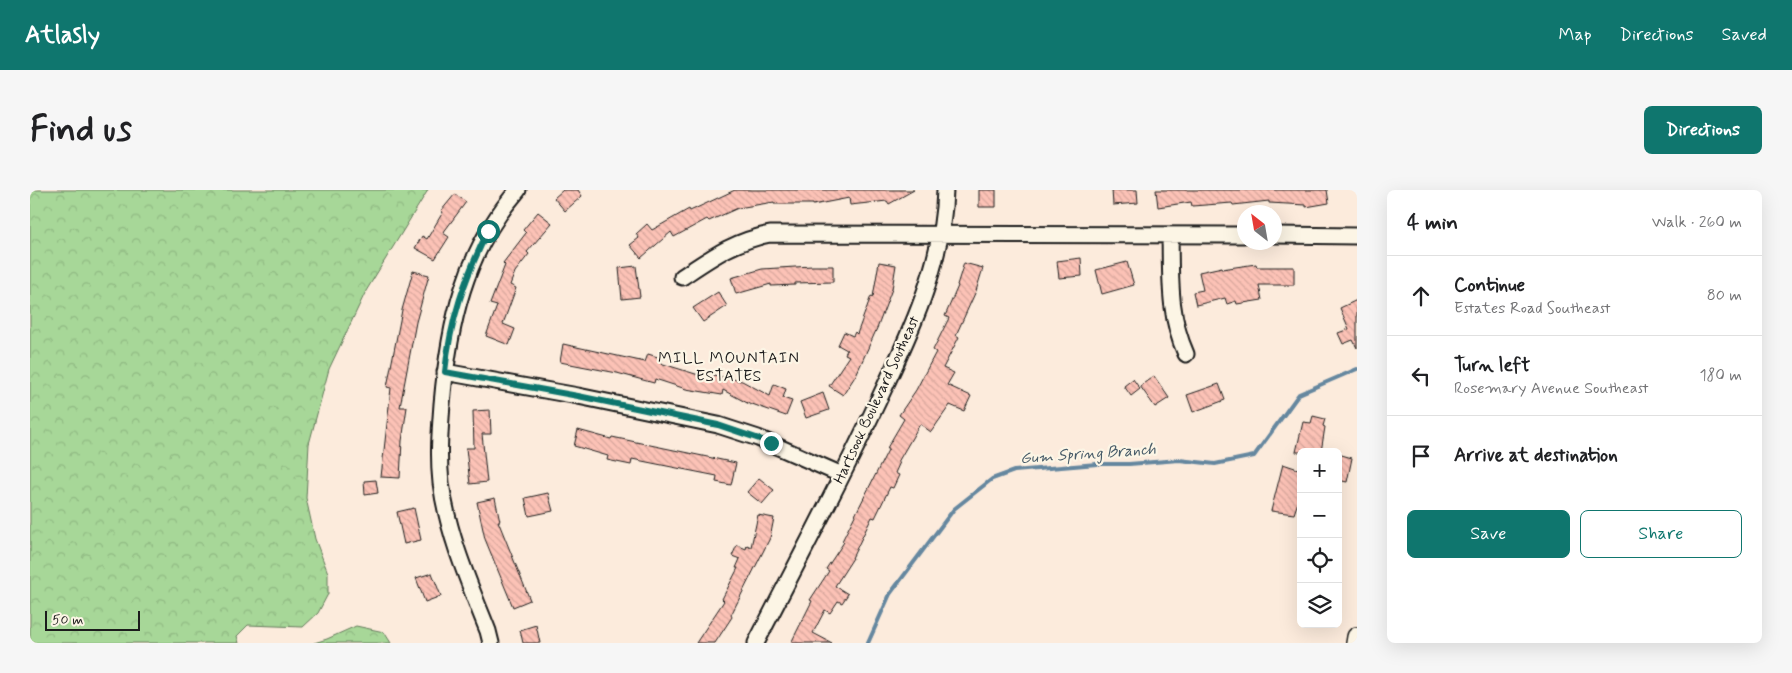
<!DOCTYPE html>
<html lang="en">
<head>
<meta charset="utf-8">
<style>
  body { margin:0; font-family:Mynerve,sans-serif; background:#f6f6f6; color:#202124 }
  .controls { position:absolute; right:15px; bottom:15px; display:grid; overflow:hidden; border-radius:8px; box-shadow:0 5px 20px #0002 }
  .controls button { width:45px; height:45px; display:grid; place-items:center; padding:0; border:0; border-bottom:1px solid #e0e0e0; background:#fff; color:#202124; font:25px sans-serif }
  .compass { position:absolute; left:1207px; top:15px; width:45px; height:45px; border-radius:50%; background:#fff; box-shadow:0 5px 20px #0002; rotate:329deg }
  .scale { position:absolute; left:15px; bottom:12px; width:95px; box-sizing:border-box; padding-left:5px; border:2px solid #1c1c1c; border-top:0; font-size:14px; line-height:18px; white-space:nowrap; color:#1c1c1c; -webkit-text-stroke:4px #fcf5e5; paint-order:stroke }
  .stop { position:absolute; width:15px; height:15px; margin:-11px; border:4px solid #0f766e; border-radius:50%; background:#fff }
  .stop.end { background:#0f766e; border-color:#fff; box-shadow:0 1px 5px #0008 }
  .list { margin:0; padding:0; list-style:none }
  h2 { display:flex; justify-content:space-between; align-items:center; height:65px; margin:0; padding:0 20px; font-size:21px }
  h2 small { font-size:16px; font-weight:400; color:#757577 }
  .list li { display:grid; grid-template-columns:32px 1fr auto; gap:15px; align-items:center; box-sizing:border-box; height:80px; padding:0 20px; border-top:1px solid #e0e0e0 }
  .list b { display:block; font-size:19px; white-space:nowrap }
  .list p { margin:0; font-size:16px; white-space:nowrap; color:#757577 }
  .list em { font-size:16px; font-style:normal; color:#757577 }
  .actions { display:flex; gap:10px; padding:15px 20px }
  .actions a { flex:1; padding:11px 0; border:1px solid #0f766e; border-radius:8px; text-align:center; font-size:18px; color:#0f766e }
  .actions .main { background:#0f766e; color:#fff }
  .icon { flex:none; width:28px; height:28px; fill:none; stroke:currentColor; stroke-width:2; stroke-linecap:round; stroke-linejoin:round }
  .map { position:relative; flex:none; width:1327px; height:453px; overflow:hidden; border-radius:8px }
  header { display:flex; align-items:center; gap:30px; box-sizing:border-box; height:70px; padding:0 25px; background:#0f766e; color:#fff }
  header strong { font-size:24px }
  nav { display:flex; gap:28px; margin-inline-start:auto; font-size:18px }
  .intro { display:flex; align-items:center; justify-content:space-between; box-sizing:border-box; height:120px; padding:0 30px }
  h1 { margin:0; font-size:35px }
  .button { padding:12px 22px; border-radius:8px; background:#0f766e; color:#fff; font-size:18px; font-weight:700 }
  main { display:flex; gap:30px; padding:0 30px }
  aside { flex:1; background:#fff; border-radius:8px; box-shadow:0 5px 20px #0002 }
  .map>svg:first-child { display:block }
  .forest { fill:url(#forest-crowns); stroke:#627a5a }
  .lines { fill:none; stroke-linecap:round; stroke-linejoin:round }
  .stream { stroke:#65879f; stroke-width:4 }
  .building { fill:url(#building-back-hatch); stroke:#1c1c1c }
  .minor-casing { stroke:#1c1c1c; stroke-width:19 }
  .tertiary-casing { stroke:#1c1c1c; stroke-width:22 }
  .minor { stroke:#fcf5e5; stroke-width:15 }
  .tertiary { stroke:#fcf5e5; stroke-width:19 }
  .route { stroke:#0f766e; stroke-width:6 }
  .labels { text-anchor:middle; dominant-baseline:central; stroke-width:4.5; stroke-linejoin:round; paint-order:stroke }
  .street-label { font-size:15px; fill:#1c1c1c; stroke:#fcf5e5 }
  .neighbourhood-label { font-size:16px; letter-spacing:1px; fill:#1c1c1c; stroke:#fcf5e5 }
  .water-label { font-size:16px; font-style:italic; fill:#475b68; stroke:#fcf5e5 }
</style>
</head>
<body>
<header>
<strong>Atlasly</strong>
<nav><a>Map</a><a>Directions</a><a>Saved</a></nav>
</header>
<div class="intro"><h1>Find us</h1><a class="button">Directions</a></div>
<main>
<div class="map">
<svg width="1327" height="453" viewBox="0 0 1327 453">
  <defs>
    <pattern id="forest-crowns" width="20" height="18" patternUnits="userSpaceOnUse" patternTransform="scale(1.25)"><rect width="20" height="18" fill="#a7d798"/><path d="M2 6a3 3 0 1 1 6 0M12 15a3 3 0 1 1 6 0" fill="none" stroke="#8fb882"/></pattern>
    <pattern id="building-back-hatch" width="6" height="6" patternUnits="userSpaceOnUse" patternTransform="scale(1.25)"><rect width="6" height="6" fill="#fcc2b6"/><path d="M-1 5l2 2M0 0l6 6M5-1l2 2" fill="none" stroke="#d7a69c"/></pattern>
  </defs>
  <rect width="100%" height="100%" fill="#fcebdc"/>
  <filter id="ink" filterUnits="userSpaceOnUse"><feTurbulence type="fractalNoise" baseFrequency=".02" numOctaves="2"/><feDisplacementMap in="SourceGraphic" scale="10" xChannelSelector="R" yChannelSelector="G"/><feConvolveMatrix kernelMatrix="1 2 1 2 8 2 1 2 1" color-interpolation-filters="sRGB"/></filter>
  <g filter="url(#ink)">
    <path class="forest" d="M0 0H398L336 101 299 179 279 254 276 308 285 349 298 383V404L288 423 273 437 218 435 207 446 209 453H0Z
      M326 436 354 442 361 453H284L297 449Z"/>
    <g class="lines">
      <path class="stream" d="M838 453 860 404 924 319 962 289 984 281 1067 274H1099L1149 270 1185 274 1224 266 1269 204 1327 179"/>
    </g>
    <path class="building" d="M533 0H548L552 6 535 21 524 8Z
      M705 0H884L859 14 857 11 820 15 819 8 783 15V14H744V12L708 18 679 31 677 29 644 47 641 42 611 68 600 55 609 48 606 44 617 34 622 40 659 19 660 21Z
      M949 0H966V17H949Z
      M1082 0H1107L1108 13 1083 15Z
      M1126 0H1297L1299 13 1276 17V15L1239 13V11L1203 15 1202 13 1162 16 1161 12 1128 17Z
      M425 4 436 12 413 43 419 47 405 69 385 58 392 46 397 49 413 22 411 21Z
      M508 22 522 33 497 62 499 64 485 82 480 95 486 98 473 134 485 139 479 155 456 146 467 116 460 114 475 75 473 73 496 43 493 40Z
      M1051 68 1052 86 1029 88 1027 71Z
      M849 72 866 75 862 99 848 136 826 185 813 205 799 196 819 166 815 164 817 160 808 155 814 142 823 146 825 142 827 144 841 106 843 107Z
      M1097 72 1104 95 1072 104 1066 80Z
      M934 73 953 78 946 101 926 145 929 147 913 178 924 183 917 195 941 206 934 221 920 215 901 242 890 234 868 272H870L865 283 869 285 863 298 860 297 845 328 842 327 822 368H823L805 396 818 404 812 413 808 411 800 423 795 420 783 443 802 453H761L782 411 780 410 799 381 796 379 814 352 812 351 859 258H857L874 229 869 225 886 200 906 162 903 160 919 128 915 126 928 96 927 95Z
      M1226 74 1227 77H1264V95H1229L1232 110 1207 114 1206 111 1197 114 1195 108 1166 115 1163 102 1173 100 1169 82 1192 77V79Z
      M606 76 610 107 592 109 589 78Z
      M782 76H803V92L765 93V95L741 96V94L706 104 701 88 732 79Z
      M383 81 399 85 386 132 370 217H377L372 251 370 288 351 287 361 198 357 197 372 120Z
      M688 102 697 116 673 132 663 118Z
      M1327 110V158L1323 150 1313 154 1308 143 1319 139 1310 118Z
      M533 154 615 172 618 164 631 168 630 173 672 186 673 183 712 191 740 206 744 194 756 199 753 208 762 211 756 226 722 214 721 215 693 200 692 205 656 199 625 189 624 193 587 183 530 172Z
      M1124 186 1139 208 1125 217 1110 196Z
      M1103 189 1110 199 1101 206 1094 196Z
      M1189 194 1195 210 1163 222 1157 205Z
      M793 203 799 220 776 228 770 212Z
      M460 220 461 244H452L457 292 440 294 436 258H444L443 221Z
      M1283 226 1295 229 1293 236 1295 237 1291 262H1266L1273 232 1281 233Z
      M548 240 581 249 582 247 706 273 701 295 686 292 687 286 602 269 601 275 577 270 578 266 544 256Z
      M1308 264 1322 268 1317 292 1308 290Z
      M1253 274 1271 280V303L1264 324 1241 321Z
      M729 288 744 300 732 314 717 302Z
      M346 290 348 303 335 305 334 291Z
      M518 303 523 321 499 326 495 308Z
      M465 308 470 331H468L500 410 483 417 455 349 447 312Z
      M384 318 391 350 374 354 367 322Z
      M728 325 744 328 740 348 701 425 702 427 685 453H666L694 411 692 409 708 378H706L710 369 702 366 707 355 716 359 717 355 721 357Z
      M402 383 411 406 395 412 386 388Z
      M506 435 510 453H493L490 440Z"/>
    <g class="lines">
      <defs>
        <path id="minor" d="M1140 45C1141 87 1138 124 1156 164
          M1244 45 1327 46
          M652 87C682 67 704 51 740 44L1214 45
          M415 182 548 206 688 235 728 248 812 285
          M461 453 458 441C439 393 418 345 411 293 408 266 410 241 412 214 419 134 434 62 488 0
          M726 453C765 377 805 302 841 226 875 154 913 80 915 0"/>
        <path id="tertiary" d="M1326 453 1327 447"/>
      </defs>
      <use href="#minor" class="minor-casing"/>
      <use href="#tertiary" class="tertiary-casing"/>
      <use href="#minor" class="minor"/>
      <use href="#tertiary" class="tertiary"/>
    </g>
  </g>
  <g class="lines" filter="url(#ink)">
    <path class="route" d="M458 41C435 87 420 131 415 182L548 206 688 235 741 253"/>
  </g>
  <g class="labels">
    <g class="street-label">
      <text transform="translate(847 210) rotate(-65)">Hartsook Boulevard Southeast</text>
    </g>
    <g class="neighbourhood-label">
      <text x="699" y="168">MILL MOUNTAIN<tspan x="699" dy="18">ESTATES</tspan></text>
    </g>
    <g class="water-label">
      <text transform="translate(1058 264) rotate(-4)">Gum Spring Branch</text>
    </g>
  </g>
</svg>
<div class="controls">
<button>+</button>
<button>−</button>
<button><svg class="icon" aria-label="locate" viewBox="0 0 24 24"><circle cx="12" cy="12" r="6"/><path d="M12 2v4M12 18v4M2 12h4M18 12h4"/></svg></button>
<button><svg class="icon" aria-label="layers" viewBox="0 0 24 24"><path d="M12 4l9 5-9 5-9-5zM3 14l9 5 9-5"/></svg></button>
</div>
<svg class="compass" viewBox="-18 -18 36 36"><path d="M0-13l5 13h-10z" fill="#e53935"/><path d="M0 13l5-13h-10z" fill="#757577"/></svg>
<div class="scale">50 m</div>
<div class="stop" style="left:458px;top:41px"></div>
<div class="stop end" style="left:741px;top:253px"></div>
</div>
<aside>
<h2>4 min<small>Walk · 260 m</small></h2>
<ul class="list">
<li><svg class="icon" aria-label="ahead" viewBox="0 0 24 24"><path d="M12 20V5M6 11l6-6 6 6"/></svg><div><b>Continue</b><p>Estates Road Southeast</p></div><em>80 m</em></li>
<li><svg class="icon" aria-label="left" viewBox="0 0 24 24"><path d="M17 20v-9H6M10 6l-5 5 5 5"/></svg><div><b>Turn left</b><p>Rosemary Avenue Southeast</p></div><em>180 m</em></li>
<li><svg class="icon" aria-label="arrive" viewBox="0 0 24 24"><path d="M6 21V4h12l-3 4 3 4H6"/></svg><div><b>Arrive at destination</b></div></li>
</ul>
<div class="actions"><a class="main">Save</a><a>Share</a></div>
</aside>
</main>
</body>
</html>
